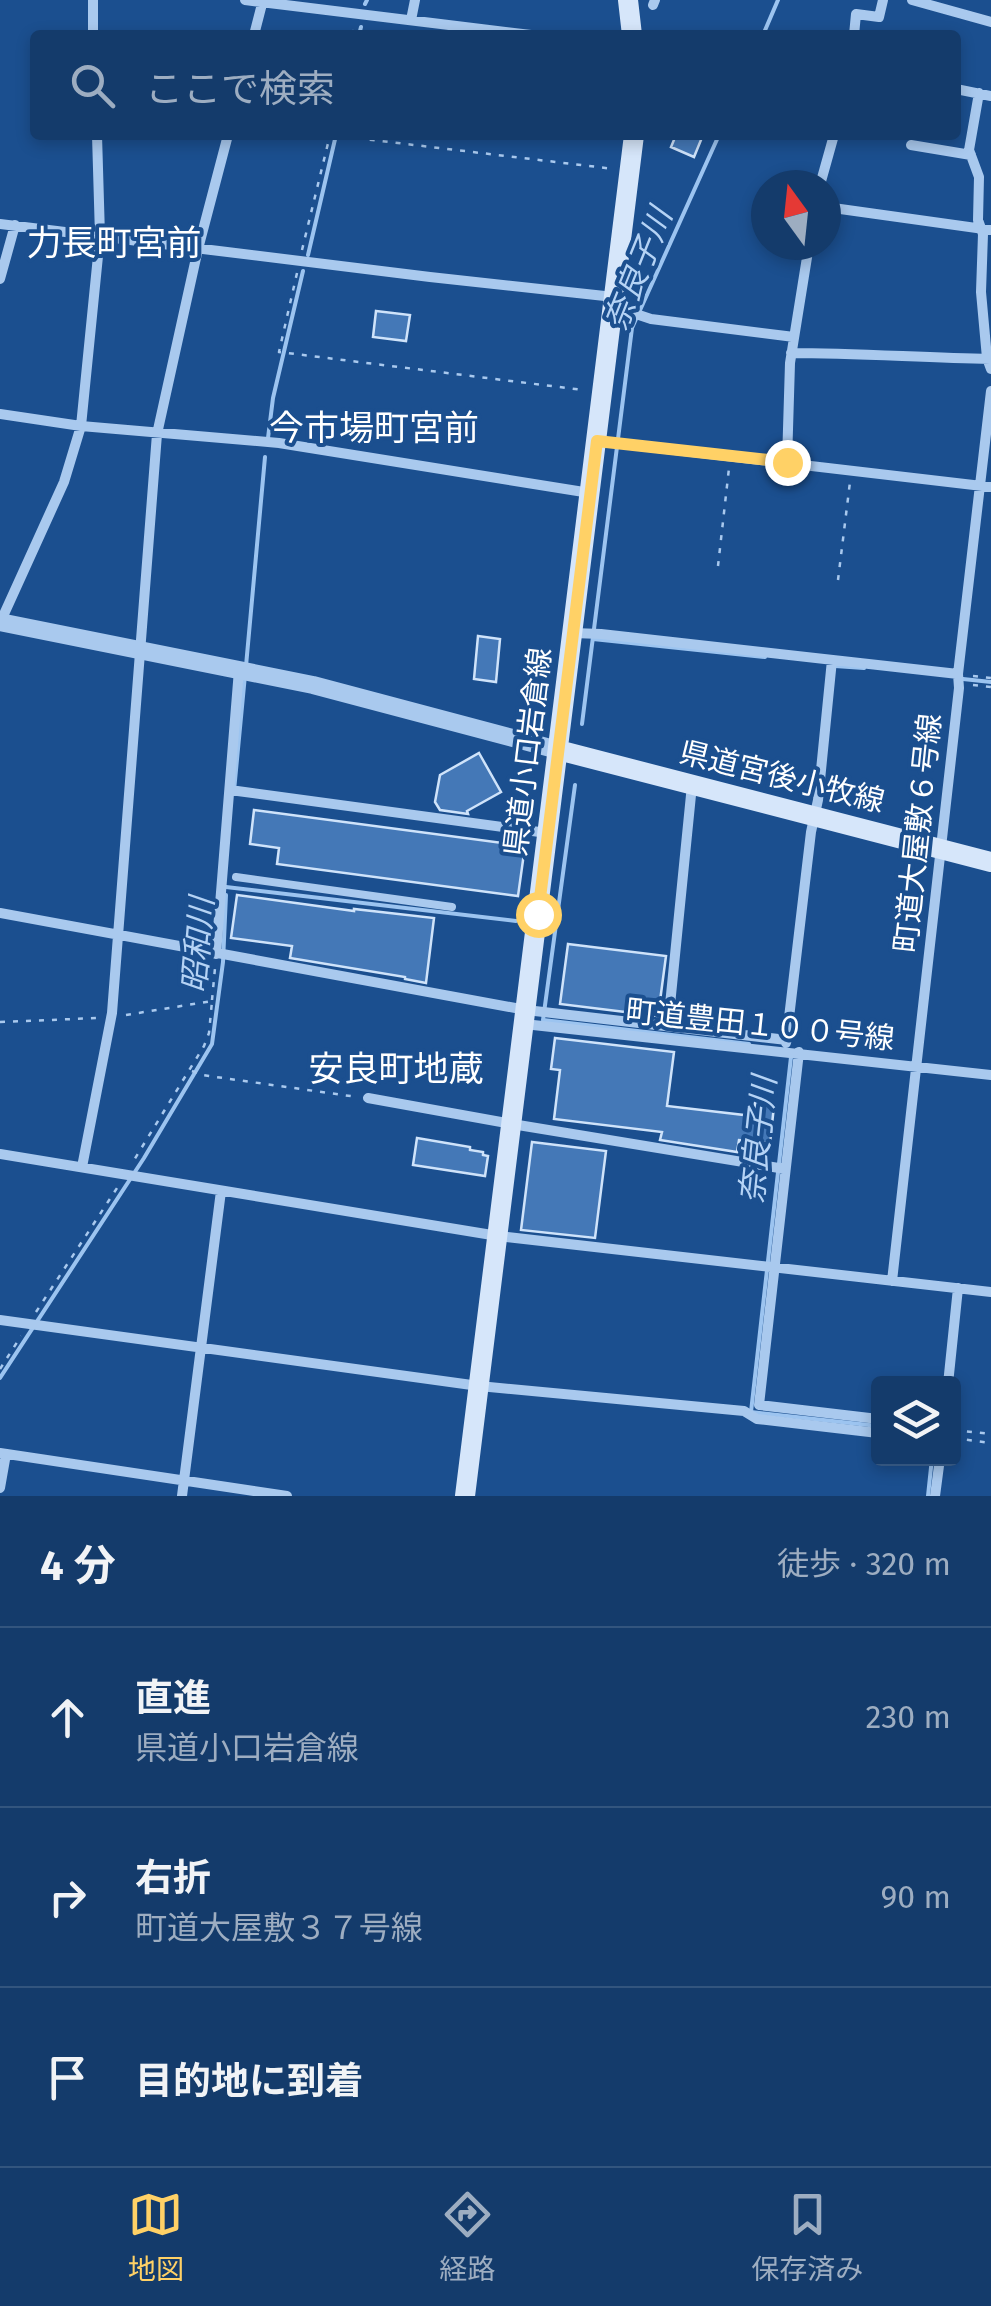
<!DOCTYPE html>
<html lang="ja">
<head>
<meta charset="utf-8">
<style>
  body { margin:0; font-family:"Fira Sans","Noto Sans JP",sans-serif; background:#1d4271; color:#f1f3f6 }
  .controls { position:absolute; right:30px; bottom:30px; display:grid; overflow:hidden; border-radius:10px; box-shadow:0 5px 15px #0003 }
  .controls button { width:90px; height:90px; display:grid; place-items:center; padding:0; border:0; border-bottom:2px solid #33557e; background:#143b6b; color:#f1f3f6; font:50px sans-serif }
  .compass { position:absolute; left:751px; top:170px; width:90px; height:90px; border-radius:50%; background:#143b6b; box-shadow:0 5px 15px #0003; rotate:345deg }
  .stop { position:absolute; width:30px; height:30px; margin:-22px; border:8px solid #ffd166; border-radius:50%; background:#fff }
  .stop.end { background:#ffd166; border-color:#fff; box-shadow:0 2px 10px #0008 }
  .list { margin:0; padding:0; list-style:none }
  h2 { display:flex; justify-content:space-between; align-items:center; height:130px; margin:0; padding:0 40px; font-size:42px }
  h2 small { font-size:32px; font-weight:400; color:#9dadc1 }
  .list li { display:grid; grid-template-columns:65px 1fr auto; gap:30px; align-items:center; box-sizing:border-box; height:180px; padding:0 40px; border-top:2px solid #33557e }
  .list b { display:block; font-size:38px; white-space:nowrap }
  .list p { margin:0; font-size:32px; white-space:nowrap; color:#9dadc1 }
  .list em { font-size:32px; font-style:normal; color:#9dadc1 }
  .icon { flex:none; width:55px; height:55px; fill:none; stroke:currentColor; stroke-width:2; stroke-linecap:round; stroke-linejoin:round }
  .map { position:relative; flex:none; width:991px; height:1496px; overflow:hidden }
  .search { position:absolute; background:#143b6b; box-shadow:0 5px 15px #0003; left:30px; right:30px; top:30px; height:110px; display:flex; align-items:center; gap:25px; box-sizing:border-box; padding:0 35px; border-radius:10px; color:#9dadc1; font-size:38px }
  .sheet { height:670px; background:#143b6b }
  nav { display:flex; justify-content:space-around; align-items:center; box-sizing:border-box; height:140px; border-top:2px solid #33557e; background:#143b6b; font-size:28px; color:#9dadc1 }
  nav a { display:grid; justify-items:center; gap:5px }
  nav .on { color:#ffd166 }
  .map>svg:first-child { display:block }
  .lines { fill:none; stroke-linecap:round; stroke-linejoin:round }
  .stream { stroke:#9cc4f0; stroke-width:4 }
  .building { fill:#4478b7; stroke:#cfe3fa; stroke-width:2.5 }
  .path { stroke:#a9c9ee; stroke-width:2.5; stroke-dasharray:5 8; stroke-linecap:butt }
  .service { stroke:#a9c9ee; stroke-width:8 }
  .minor { stroke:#a9c9ee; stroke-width:10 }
  .tertiary { stroke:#a9c9ee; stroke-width:18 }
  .secondary { stroke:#d6e6fa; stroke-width:20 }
  .route { stroke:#ffd166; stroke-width:12 }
  .labels { text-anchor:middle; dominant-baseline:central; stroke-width:8; stroke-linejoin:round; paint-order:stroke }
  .street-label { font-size:30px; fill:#fff; stroke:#1b4f8f }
  .water-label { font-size:32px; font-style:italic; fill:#b5d3f5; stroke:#1b4f8f }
  .quarter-label { font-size:35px; fill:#fff; stroke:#1b4f8f }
</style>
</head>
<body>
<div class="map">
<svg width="991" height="1496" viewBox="0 0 991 1496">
  <rect width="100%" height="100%" fill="#1b4f8f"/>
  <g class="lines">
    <path class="stream" d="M365 4 367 0
      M359 35 361 27
      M763 35 778 0
      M308 255 336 135
      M268 438 273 398 303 271
      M593 639 765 657
      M246 666 265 457
      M835 666 864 668
      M963 679 991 682
      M582 724 632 328 719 135
      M575 785 543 1020 749 1044
      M234 791 245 675
      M226 887 516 921
      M791 1057 751 1412 878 1426
      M0 1378 144 1158 212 1044 223 962 226 895
      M928 1496 932 1458"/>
  </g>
  <path class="building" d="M676 135H703L694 157 671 147Z
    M376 311 410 315 406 341 373 337Z
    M478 636 500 639 496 682 474 679Z
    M479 753 501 792 467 811 468 814 440 810 435 802 440 775Z
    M254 810 525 846 518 896 277 864 279 848 250 844Z
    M237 895 354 911V909L434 918 426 983 405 979V977L290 958 292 946 231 938Z
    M568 944 666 956 658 1016 560 1004Z
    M555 1038 674 1052 667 1106 753 1116 756 1097 769 1099 768 1106H774L770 1143 739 1140 737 1152 660 1140 662 1132 554 1119 560 1070 551 1069Z
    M417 1138 470 1147V1150L483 1152V1155L488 1156 485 1176 413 1165Z
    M532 1142 606 1151 595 1238 521 1230Z"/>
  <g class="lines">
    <path class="path" d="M353 35 355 24
      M331 135 614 169
      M302 250 330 135
      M297 273 279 352 583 390
      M718 566 729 468
      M838 580 850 482
      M973 676 991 678
      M973 685 991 687
      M212 1000 215 968
      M126 1015 212 1001 209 1033 204 1046 131 1165
      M0 1022 98 1018
      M192 1071 202 1075 357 1097
      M36 1312 119 1185
      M0 1369 21 1336
      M954 1430 991 1434
      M954 1438 991 1443"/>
    <path class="service" d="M236 877 452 907"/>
    <path class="minor" d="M93 0V35
      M245 0 531 35
      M912 0 991 22
      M653 5 655 0
      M411 20 415 0
      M254 35 263 0
      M854 35 856 14 879 17 883 0
      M956 89 991 96
      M979 93 969 150 979 177 978 220 983 234 981 292 987 358 991 369
      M911 145 971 155
      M820 185 834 135
      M826 207 991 230
      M0 224 430 277 614 297
      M0 279 15 225
      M613 311 633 313 651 319 794 337
      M791 353C858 353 924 358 990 359
      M0 414 81 426 279 443 590 493
      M597 441 991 487
      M787 462 790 363 809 245
      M0 623 64 482 81 426 100 236 97 135
      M573 633 601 634 958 674
      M230 790 547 833
      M0 913 526 1010 787 1040
      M216 954 239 670
      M524 1024 991 1075
      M668 1025 692 785
      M786 1043 811 832 818 800 832 660
      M799 1052 759 1405 878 1419
      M368 1098 512 1124 785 1169
      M0 1154 498 1236 991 1292
      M82 1167 112 1013 157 434 198 249 228 135
      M892 1281 959 688 958 674 991 391
      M0 1320 479 1386 744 1411 757 1419 878 1433
      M948 1384 958 1288
      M0 1453 287 1496
      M0 1488 6 1454
      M182 1496 221 1191
      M935 1496 940 1458"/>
    <path class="tertiary" d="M0 622 313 685 558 750"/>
    <path class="secondary" d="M628 0 632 35
      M558 750 991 862
      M465 1496 634 135"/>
  </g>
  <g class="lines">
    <path class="route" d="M538 914 597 441 787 462"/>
  </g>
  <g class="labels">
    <g class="street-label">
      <text transform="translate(528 752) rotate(-83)">県道小口岩倉線</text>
      <text transform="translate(782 777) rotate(14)">県道宮後小牧線</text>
      <text transform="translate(918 833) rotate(-84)">町道大屋敷６号線</text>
      <text transform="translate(760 1025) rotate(6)">町道豊田１００号線</text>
    </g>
    <g class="water-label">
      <text transform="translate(638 269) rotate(-68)">奈良子川</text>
      <text transform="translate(198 945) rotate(-85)">昭和川</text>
      <text transform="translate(758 1140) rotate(-84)">奈良子川</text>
    </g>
    <g class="quarter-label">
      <text x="114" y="243">力長町宮前</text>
      <text x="374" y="428">今市場町宮前</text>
      <text x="396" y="1069">安良町地蔵</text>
    </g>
  </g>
</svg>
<div class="controls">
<button><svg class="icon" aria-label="layers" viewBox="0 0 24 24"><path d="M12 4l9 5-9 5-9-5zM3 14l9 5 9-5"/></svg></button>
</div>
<svg class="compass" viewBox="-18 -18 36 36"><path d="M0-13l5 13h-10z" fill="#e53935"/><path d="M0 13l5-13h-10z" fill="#9dadc1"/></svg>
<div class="stop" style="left:538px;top:914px"></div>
<div class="stop end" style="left:787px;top:462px"></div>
<div class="search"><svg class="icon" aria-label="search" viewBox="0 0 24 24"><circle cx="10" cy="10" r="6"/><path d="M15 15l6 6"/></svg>ここで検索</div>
</div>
<section class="sheet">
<h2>4 分<small>徒歩 · 320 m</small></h2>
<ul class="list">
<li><svg class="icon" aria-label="ahead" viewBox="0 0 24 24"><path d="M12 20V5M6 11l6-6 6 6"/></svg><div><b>直進</b><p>県道小口岩倉線</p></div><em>230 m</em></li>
<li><svg class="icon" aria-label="right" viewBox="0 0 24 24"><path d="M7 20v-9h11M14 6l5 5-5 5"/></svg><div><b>右折</b><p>町道大屋敷３７号線</p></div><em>90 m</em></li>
<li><svg class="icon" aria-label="arrive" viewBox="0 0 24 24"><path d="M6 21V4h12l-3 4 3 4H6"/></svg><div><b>目的地に到着</b></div></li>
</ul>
</section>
<nav>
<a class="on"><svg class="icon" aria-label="map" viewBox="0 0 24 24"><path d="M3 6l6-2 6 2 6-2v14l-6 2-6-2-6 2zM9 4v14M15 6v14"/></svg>地図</a>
<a><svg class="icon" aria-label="directions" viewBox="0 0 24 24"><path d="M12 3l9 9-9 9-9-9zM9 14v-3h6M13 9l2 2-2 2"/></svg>経路</a>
<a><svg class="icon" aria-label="saved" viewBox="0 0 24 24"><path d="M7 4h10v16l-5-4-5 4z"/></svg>保存済み</a>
</nav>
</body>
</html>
